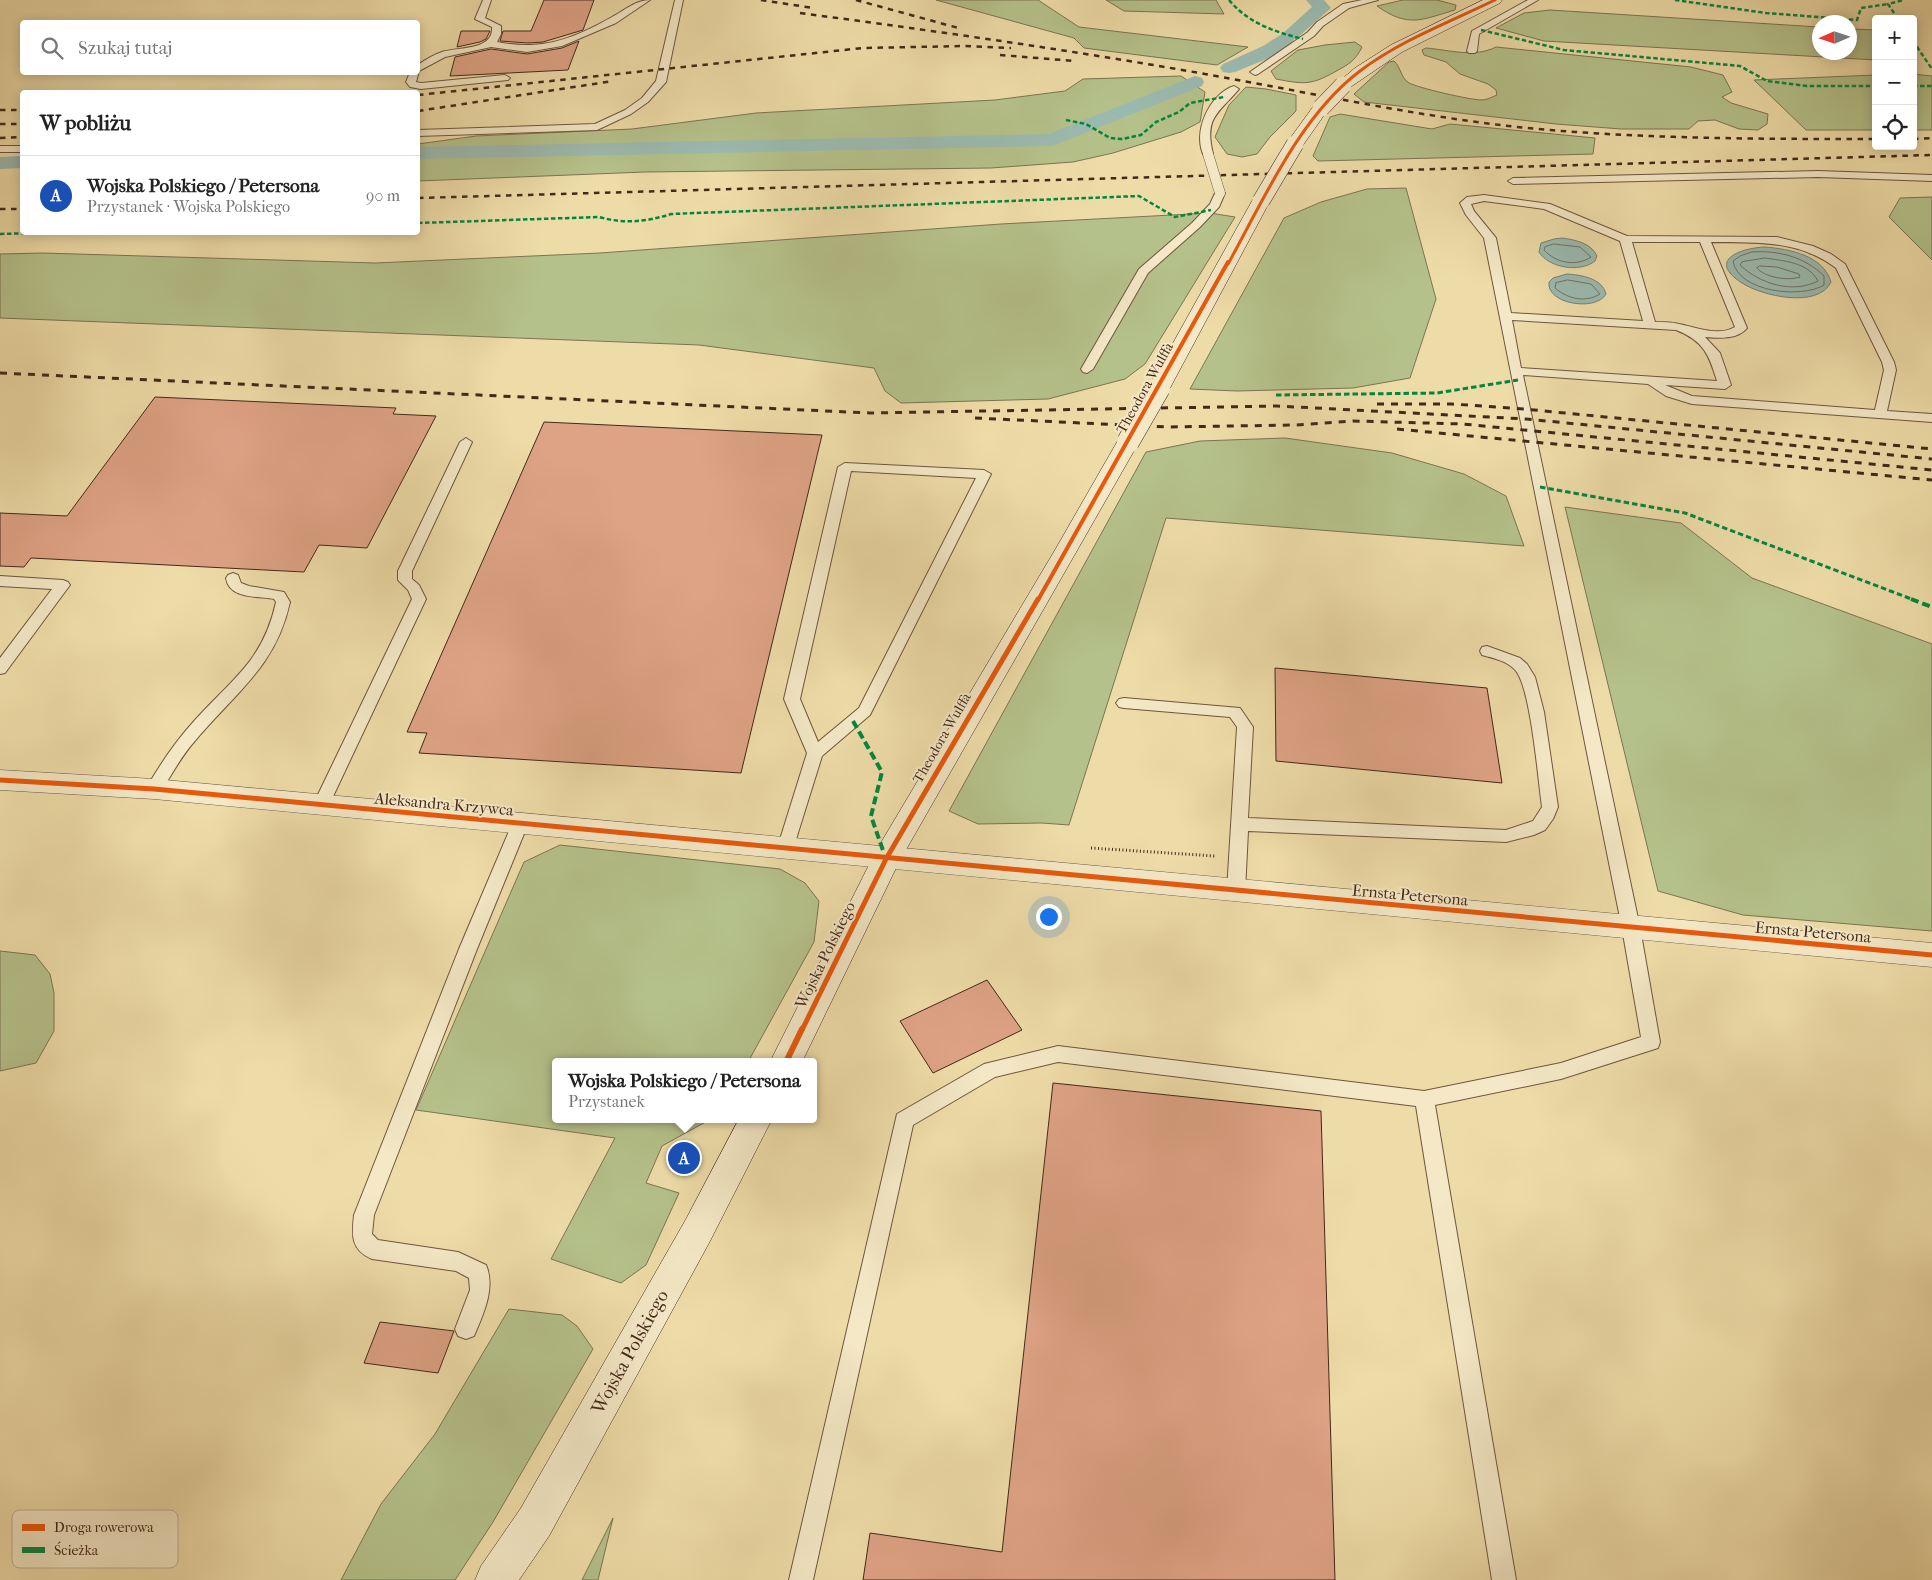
<!DOCTYPE html>
<html lang="pl">
<head>
<meta charset="utf-8">
<style>
  body { margin:0; font-family:"IM FELL French Canon",serif; background:#f2f2f2; color:#222 }
  .controls { position:absolute; right:15px; top:15px; display:grid; overflow:hidden; border-radius:5px; box-shadow:0 2px 12px #0003 }
  .controls button { width:45px; height:45px; display:grid; place-items:center; padding:0; border:0; border-bottom:1px solid #e0e0e0; background:#fff; color:#222; font:25px sans-serif }
  .compass { position:absolute; left:1812px; top:15px; width:45px; height:45px; border-radius:50%; background:#fff; box-shadow:0 2px 12px #0003; rotate:267deg }
  .you { position:absolute; left:1048px; top:916px; width:18px; height:18px; margin:-12px; border:4px solid #fff; border-radius:50%; background:#1a73e8; box-shadow:0 0 0 8px #1a73e833 }
  .badge { display:grid; place-items:center; width:32px; height:32px; border-radius:50%; background:#d93025; color:#fff; font-size:16px; font-weight:700 }
  .pin { position:absolute; translate:-50% -50%; border:2px solid #fff; box-shadow:0 1px 5px #0006 }
  .popup { position:absolute; left:552px; top:1058px; width:265px; height:65px; box-sizing:border-box; display:grid; place-content:center; border-radius:5px; background:#fff; filter:drop-shadow(0 1px 4px #0005); font-size:16px; white-space:nowrap; color:#767676 }
  .popup b { font-size:19px; color:#222 }
  .popup::after { content:''; position:absolute; left:50%; top:100%; margin-left:-10px; border:10px solid transparent; border-top-color:#fff }
  .list { margin:0; padding:0; list-style:none }
  h2 { display:flex; justify-content:space-between; align-items:center; height:65px; margin:0; padding:0 20px; font-size:21px }
  h2 small { font-size:16px; font-weight:400; color:#767676 }
  .list li { display:grid; grid-template-columns:32px 1fr auto; gap:15px; align-items:center; box-sizing:border-box; height:80px; padding:0 20px; border-top:1px solid #e0e0e0 }
  .list b { display:block; font-size:19px; white-space:nowrap }
  .list p { margin:0; font-size:16px; white-space:nowrap; color:#767676 }
  .list em { font-size:16px; font-style:normal; color:#767676 }
  .icon { flex:none; width:28px; height:28px; fill:none; stroke:currentColor; stroke-width:2; stroke-linecap:round; stroke-linejoin:round }
  .map { position:relative; flex:none; width:1932px; height:1580px; overflow:hidden }
  .search { position:absolute; background:#fff; box-shadow:0 2px 12px #0003; left:20px; top:20px; width:400px; height:55px; display:flex; align-items:center; gap:12px; box-sizing:border-box; padding:0 18px; border-radius:5px; color:#767676; font-size:19px }
  .panel { position:absolute; background:#fff; box-shadow:0 2px 12px #0003; left:20px; top:90px; width:400px; height:145px; border-radius:5px }
  .map>svg:first-child { display:block }
  .green { fill:#b5c18a; stroke:#7c7452 }
  .water { fill:#9bbaaf; stroke:#788073 }
  .lines { fill:none; stroke-linecap:round; stroke-linejoin:round }
  .shore { stroke:#707164; stroke-width:1 }
  .canal { fill:#9bbaaf; fill-rule:evenodd }
  .building { fill:#dea385; stroke:#44281a }
  .lane-casing { stroke:#6e553e; stroke-width:2 }
  .street-casing { stroke:#6e553e; stroke-width:1 }
  .secondary-casing { stroke:#44281a; stroke-width:1 }
  .path { stroke:#44281a; stroke-width:3; stroke-dasharray:1 2.5; stroke-linecap:butt }
  .lane { fill:#f4e8c6; fill-rule:evenodd }
  .street { fill:#f4e8c6; fill-rule:evenodd }
  .secondary { fill:#f4e8c6; fill-rule:evenodd }
  .rail-far1 { stroke:#44281a; stroke-width:2.5; stroke-dasharray:5.5 5.5; stroke-linecap:butt }
  .rail { stroke:#44281a; stroke-width:3; stroke-dasharray:7 7; stroke-linecap:butt }
  .lane-bridge-casing { stroke:#6e553e; stroke-width:11; stroke-linecap:butt }
  .secondary-bridge-far1-casing { stroke:#44281a; stroke-width:18; stroke-linecap:butt }
  .secondary-bridge-casing { stroke:#44281a; stroke-width:23; stroke-linecap:butt }
  .lane-bridge { stroke:#f4e8c6; stroke-width:10 }
  .secondary-bridge-far1 { stroke:#f4e8c6; stroke-width:17 }
  .secondary-bridge { stroke:#f4e8c6; stroke-width:22 }
  .quiet-far2 { stroke:#00873e; stroke-width:2.5; stroke-dasharray:4.5 2.5; stroke-linecap:butt }
  .quiet-far1 { stroke:#00873e; stroke-width:3; stroke-dasharray:5.5 3; stroke-linecap:butt }
  .quiet { stroke:#00873e; stroke-width:4; stroke-dasharray:8 4; stroke-linecap:butt }
  .cycleway-far3-casing { stroke:#f4e8c6; stroke-width:5 }
  .cycleway-far2-casing { stroke:#f4e8c6; stroke-width:6 }
  .cycleway-far1-casing { stroke:#f4e8c6; stroke-width:8 }
  .cycleway-casing { stroke:#f4e8c6; stroke-width:9 }
  .cycleway-far3 { stroke:#e8590c; stroke-width:3 }
  .cycleway-far2 { stroke:#e8590c; stroke-width:4 }
  .cycleway-far1 { stroke:#e8590c; stroke-width:5 }
  .cycleway { stroke:#e8590c; stroke-width:6 }
  .labels { text-anchor:middle; dominant-baseline:central; stroke-width:4; stroke-linejoin:round; paint-order:stroke }
  .far-street-label { font-size:14px; fill:#44281a; stroke:#f4e8c6 }
  .street-label { font-size:16px; fill:#44281a; stroke:#f4e8c6 }
  .near-street-label { font-size:19px; fill:#44281a; stroke:#f4e8c6 }
  .key { fill:#f4e8c6; stroke:#bfae92; stroke-width:1 }
  .key-label { font-size:14px; fill:#44281a }
</style>
</head>
<body>
<div class="map">
<svg width="1932" height="1580" viewBox="0 0 1932 1580">
  <rect width="100%" height="100%" fill="#eedca8"/>
  <filter id="stains"><feTurbulence type="fractalNoise" baseFrequency=".004" numOctaves="4"/><feColorMatrix values="0 0 0 0 .2 0 0 0 0 .09 0 0 0 0 .02 0 0 0 .5 -.17"/></filter>
  <radialGradient id="worn" r=".72"><stop offset=".6" stop-color="#630" stop-opacity="0"/><stop offset="1" stop-color="#630" stop-opacity=".3"/></radialGradient>
  <path class="green" d="M936 0H1038L1079 27 1248 47 1217 65 1084 48 1074 38Z
    M1106 0H1216L1224 14 1124 11Z
    M1403 0H1437L1456 5 1455 10C1421 20 1408 28 1377 6Z
    M1550 10 1819 27 1820 52H1850V29L1876 30V60L1544 41 1496 28 1524 13Z
    M1355 42 1362 47C1356 59 1351 63 1340 69 1312 85 1307 85 1276 79L1271 71 1298 50 1325 45Z
    M1496 47 1691 67 1723 75 1732 92 1722 97 1731 103 1768 114 1767 124 1758 130 1739 129 1715 120 1698 121 1689 129H1621L1556 124 1364 102 1354 94 1389 62 1394 61C1401 67 1400 77 1409 83 1419 88 1470 100 1482 100 1487 100 1492 97 1497 95L1496 90 1488 84 1460 74 1446 62 1424 55 1422 50 1426 48C1450 50 1474 58 1496 47Z
    M1913 74 1932 76V130H1913Z
    M1876 75V130H1806L1754 80Z
    M1181 76 1205 92 1200 122 1181 132 1113 153 1073 162 991 168 645 172 418 181V144L476 136 632 129 756 113 995 100 1065 91 1083 79Z
    M1246 87 1266 89 1296 95V111L1270 137 1257 154 1242 157 1227 154 1215 137 1229 105Z
    M1340 114 1432 129 1450 124 1595 138 1593 154 1318 161 1313 156 1330 117Z
    M1406 188 1436 299 1410 378 1353 388 1237 391 1190 389 1284 218 1321 202 1367 189Z
    M1932 197V260L1889 217 1900 198Z
    M1210 213 1235 217 1145 364 1125 379 1048 399 901 403 885 391 874 368 699 345 0 318V254L43 253 375 263 600 253 1001 224Z
    M1285 438 1392 453 1464 474 1506 496 1524 546 1166 518 1069 825 1042 823 978 824 949 811 1146 452 1200 441Z
    M1565 507 1681 523 1752 578 1932 644V931L1743 915 1658 891Z
    M560 845 780 869 805 883 819 901 814 942 748 1062H555V1119H711L662 1146 646 1183 679 1193 646 1265 621 1283 551 1259 615 1138 416 1110 524 862Z
    M0 951 35 955 50 974 54 993V1031L36 1063 0 1071Z
    M509 1309 562 1315 577 1326 593 1349 493 1522 455 1580H341L381 1504 435 1434Z
    M613 1518 598 1580H582Z"/>
  <path class="water" d="M1562 238C1576 240 1591 243 1597 256L1595 261C1580 273 1549 268 1539 252L1541 243 1554 239Z
    M1765 247C1789 249 1823 255 1831 282 1818 309 1762 296 1742 283 1706 260 1741 248 1765 247Z
    M1567 274C1581 275 1602 278 1606 294 1596 312 1546 304 1549 282L1553 278Z"/>
  <g class="lines">
    <path class="shore" d="M1554 244 1580 247 1591 257C1576 267 1556 263 1544 250L1545 247Z
      M1752 252C1778 250 1805 257 1824 276V285C1801 299 1738 292 1733 261L1740 256Z
      M1765 258C1784 261 1808 262 1818 281 1793 294 1760 284 1740 265L1742 262Z
      M1760 266 1777 267 1799 274 1800 277C1788 281 1765 278 1757 268Z
      M1568 280 1591 284 1600 294C1585 303 1568 299 1555 288L1556 283Z"/>
    <path class="canal" d="M1306 0H1324L1331 8 1297 38 1294 39C1286 54 1251 65 1235 72L1229 73 1223 72 1220 68 1223 64 1263 46 1282 34 1312 7Z
      M1195 76 1202 78 1204 82 1202 86 1052 146 418 159V147L1049 134Z
      M22 156V168L0 169V157Z"/>
  </g>
  <path class="building" d="M544 0H594L583 30 543 42 528 43 500 41 503 31H531Z
    M461 31H490L486 39 480 42 457 47Z
    M579 41 568 70 450 76 455 57 491 49 527 54 562 48Z
    M155 397 396 408 393 414 436 416 367 548 319 545 304 572 31 558 24 567 0 566V513L67 516Z
    M544 422 822 435 741 773 419 753 427 733 407 732Z
    M1275 668 1487 688 1502 783 1276 761Z
    M987 980 1022 1030 933 1073 900 1021Z
    M1053 1083 1321 1111 1335 1580H863L870 1533 1002 1552Z
    M380 1322 454 1331 438 1373 364 1363Z"/>
  <g class="lines">
    <defs>
      <path id="lane" d="M483 0H491L485 18 501 26V34L497 42C542 51 573 39 612 17 625 10 636 0 650 0L616 23 562 46 527 52 491 47 445 57 419 71 416 82 421 83 505 75 510 78 508 80 421 89 410 87 406 82 410 72H418V65C425 60 433 55 442 52 458 47 494 51 492 27L475 19Z
        M675 0H683L666 82 648 102 631 114 597 130 418 136V130L595 124 625 110 642 98 656 81Z
        M1362 0H1378L1349 8 1323 26 1314 36 1258 74 1255 75 1250 72 1308 32 1317 22 1343 4Z
        M1528 0H1538L1479 34 1477 51 1475 53H1469L1467 51 1472 31Z
        M1234 86 1239 89C1218 114 1204 117 1213 154L1212 156H1204C1192 133 1209 94 1234 86Z
        M0 146H22V152H0Z
        M1818 171 1932 175V181L1818 177 1513 184 1508 181 1513 178Z
        M1220 190 1225 193 1219 207 1200 227 1148 273 1093 369 1087 373 1083 372 1081 369 1139 269 1192 223 1210 204 1216 191Z
        M1484 195 1550 204 1627 236 1777 237 1813 246 1831 254 1845 264 1894 362 1896 370 1887 411 1932 414V422L1692 404 1666 396 1648 384 1523 375 1640 928 1660 1042 1658 1048 1561 1079 1435 1105 1516 1580H1492L1416 1106 1058 1062 995 1077 913 1125 813 1580H789L897 1114 984 1064 1058 1046 1424 1091 1561 1063 1641 1037 1622 928 1484 238 1466 215 1460 203 1467 197ZM1484 201 1544 209 1620 241 1643 321 1511 313 1496 238 1474 211 1471 204ZM1632 242H1700L1735 327C1718 337 1696 327 1679 324 1672 322 1663 322 1655 322ZM1711 242C1758 243 1797 239 1836 268L1882 362 1884 370 1875 410 1692 396 1665 385 1725 389 1731 385 1720 353 1705 337C1719 338 1737 340 1747 328ZM1512 320 1676 330C1704 341 1709 355 1717 381L1521 368Z
        M466 438 472 442 412 571V579L419 585 426 599 329 805 327 809 321 811 315 809 313 805 412 599 408 590 398 580V571L460 442Z
        M845 463 984 470 991 474 870 715 822 756 793 849 791 854 785 855 779 854 777 849 807 753 784 699 838 467ZM851 471 976 478 859 708 818 742 800 699Z
        M233 573 238 575 241 583 249 586 284 592 290 602C276 667 234 694 194 742 180 758 171 776 160 793L154 795 148 793 146 789C160 764 176 741 195 720 232 679 263 661 276 602L274 599C257 596 229 599 226 578L228 575Z
        M0 576 63 580 68 582 70 585 5 673 0 674V658L52 589 0 586Z
        M1487 646 1520 658 1527 664 1535 677 1544 712 1558 807 1553 819 1545 830 1534 835 1506 842 1248 831 1245 891 1242 896 1236 898 1230 896 1227 891 1237 727 1230 717 1124 708 1119 707 1116 703 1119 699 1124 698 1240 708 1253 727 1248 818 1506 830 1533 821 1542 807C1538 779 1531 690 1516 671 1508 661 1493 658 1482 655L1480 651 1482 647Z
        M520 818 526 820 528 824 477 949 374 1215 372 1234 378 1240 458 1252 486 1265C496 1288 483 1315 474 1336L466 1339 458 1336 455 1329 470 1290 469 1278 456 1271 372 1259C350 1250 352 1234 354 1215L459 949 512 824 514 820Z"/>
      <path id="street" d="M0 770 154 779 1932 943V967L154 799 0 790Z"/>
      <path id="secondary" d="M1483 0H1502L1500 3 1402 52 1349 88H1337L1335 85 1355 68 1391 45Z
        M1321 103 1327 104 1329 108 1301 148 1295 149 1289 148 1286 144 1289 140 1315 104Z
        M1261 196 1267 197 1270 201 1170 388 1166 392 1159 394 1152 392 1148 388 1252 201 1255 197Z
        M1128 435 1136 437 1139 442 899 862 802 1062H770L876 851 1055 550 1117 442 1120 437Z
        M739 1119H772L709 1243 549 1536 519 1580H475L481 1566 521 1508 685 1221Z"/>
    </defs>
    <use href="#lane" class="lane-casing"/>
    <use href="#street" class="street-casing"/>
    <use href="#secondary" class="secondary-casing"/>
    <path class="path" d="M1091 848 1215 856"/>
    <use href="#lane" class="lane"/>
    <use href="#street" class="street"/>
    <use href="#secondary" class="secondary"/>
    <path class="rail-far1" d="M761 0 813 8
      M856 0 962 29
      M800 13C935 31 1070 50 1205 74 1312 93 1419 117 1527 128 1643 139 1760 139 1876 139
      M1000 55 1075 61
      M418 95 863 48 966 46 1011 48
      M0 110H22
      M418 111 613 81
      M0 124H22
      M0 138 22 137
      M1913 139 1932 138
      M418 198 1932 155
      M0 209H22"/>
    <path class="rail" d="M0 373 870 413 1277 406 1526 419 1932 459
      M1377 404H1452L1524 409 1932 449
      M975 418 1167 427 1296 425 1353 421 1463 424 1932 470
      M1397 429 1932 480"/>
    <defs>
      <path id="lane-bridge" d="M1208 154 1220 193"/>
      <path id="secondary-bridge-far1" d="M1321 108 1343 85
        M1261 201 1295 144"/>
      <path id="secondary-bridge" d="M1128 442 1159 388"/>
    </defs>
    <use href="#lane-bridge" class="lane-bridge-casing"/>
    <use href="#secondary-bridge-far1" class="secondary-bridge-far1-casing"/>
    <use href="#secondary-bridge" class="secondary-bridge-casing"/>
    <use href="#lane-bridge" class="lane-bridge"/>
    <use href="#secondary-bridge-far1" class="secondary-bridge-far1"/>
    <use href="#secondary-bridge" class="secondary-bridge"/>
    <path class="quiet-far2" d="M1229 0C1248 23 1275 32 1303 39
      M1675 0 1766 13 1857 20 1861 8 1888 4
      M1898 19 1888 4 1904 0
      M1481 30 1564 50 1740 66 1767 81 1807 86H1876
      M1913 41 1932 69
      M1913 86H1932
      M1066 120 1086 124 1110 138 1122 139 1141 135 1156 122 1179 112 1190 103 1224 97
      M418 223 599 217C624 224 646 222 671 214L1139 196 1175 217 1211 210
      M0 234 65 232"/>
    <path class="quiet-far1" d="M1276 395 1437 393 1518 380
      M1540 487 1685 513 1914 600"/>
    <path class="quiet" d="M1911 599 1932 607
      M853 721 882 772 871 816 886 859"/>
    <defs>
      <path id="cycleway-far3" d="M1228 264C1264 199 1300 116 1360 71 1401 40 1450 22 1495 0"/>
      <path id="cycleway-far2" d="M1038 600 1228 262"/>
      <path id="cycleway-far1" d="M0 780 154 789 1932 955
        M802 1030 886 859 1038 599"/>
      <path id="cycleway" d="M786 1062 802 1029"/>
    </defs>
    <use href="#cycleway-far3" class="cycleway-far3-casing"/>
    <use href="#cycleway-far2" class="cycleway-far2-casing"/>
    <use href="#cycleway-far1" class="cycleway-far1-casing"/>
    <use href="#cycleway" class="cycleway-casing"/>
    <use href="#cycleway-far3" class="cycleway-far3"/>
    <use href="#cycleway-far2" class="cycleway-far2"/>
    <use href="#cycleway-far1" class="cycleway-far1"/>
    <use href="#cycleway" class="cycleway"/>
  </g>
  <g class="labels">
    <g class="far-street-label">
      <text transform="translate(1145 388) rotate(-61)">Theodora Wulffa</text>
      <text transform="translate(942 738) rotate(-60)">Theodora Wulffa</text>
    </g>
    <g class="street-label">
      <text transform="translate(444 804) rotate(5)">Aleksandra Krzywca</text>
      <text transform="translate(1410 895) rotate(5)">Ernsta Petersona</text>
      <text transform="translate(1813 932) rotate(5)">Ernsta Petersona</text>
      <text transform="translate(825 955) rotate(-64)">Wojska Polskiego</text>
    </g>
    <g class="near-street-label">
      <text transform="translate(630 1352) rotate(-61)">Wojska Polskiego</text>
    </g>
  </g>
  <rect x="12" y="1510" width="166" height="58" rx="8" class="key"/>
  <rect x="22" y="1524" width="23" height="7" fill="#e8590c"/>
  <rect x="22" y="1547" width="23" height="6" fill="#00873e"/>
  <g class="key-label">
    <text x="54" y="1532">Droga rowerowa</text>
    <text x="54" y="1555">Ścieżka</text>
  </g>
  <rect width="100%" height="100%" filter="url(#stains)"/>
  <rect width="100%" height="100%" fill="url(#worn)"/>
</svg>
<div class="controls">
<button>+</button>
<button>−</button>
<button><svg class="icon" aria-label="locate" viewBox="0 0 24 24"><circle cx="12" cy="12" r="6"/><path d="M12 2v4M12 18v4M2 12h4M18 12h4"/></svg></button>
</div>
<svg class="compass" viewBox="-18 -18 36 36"><path d="M0-13l5 13h-10z" fill="#e53935"/><path d="M0 13l5-13h-10z" fill="#767676"/></svg>
<div class="you"></div>
<div class="pin badge" style="left:684px;top:1158px;background:#1a4fb4">A</div>
<div class="popup"><b>Wojska Polskiego / Petersona</b>Przystanek</div>
<div class="search"><svg class="icon" aria-label="search" viewBox="0 0 24 24"><circle cx="10" cy="10" r="6"/><path d="M15 15l6 6"/></svg>Szukaj tutaj</div>
<section class="panel">
<h2>W pobliżu<small></small></h2>
<ul class="list">
<li><span class="badge" style="background:#1a4fb4">A</span><div><b>Wojska Polskiego / Petersona</b><p>Przystanek · Wojska Polskiego</p></div><em>90 m</em></li>
</ul>
</section>
</div>
</body>
</html>
